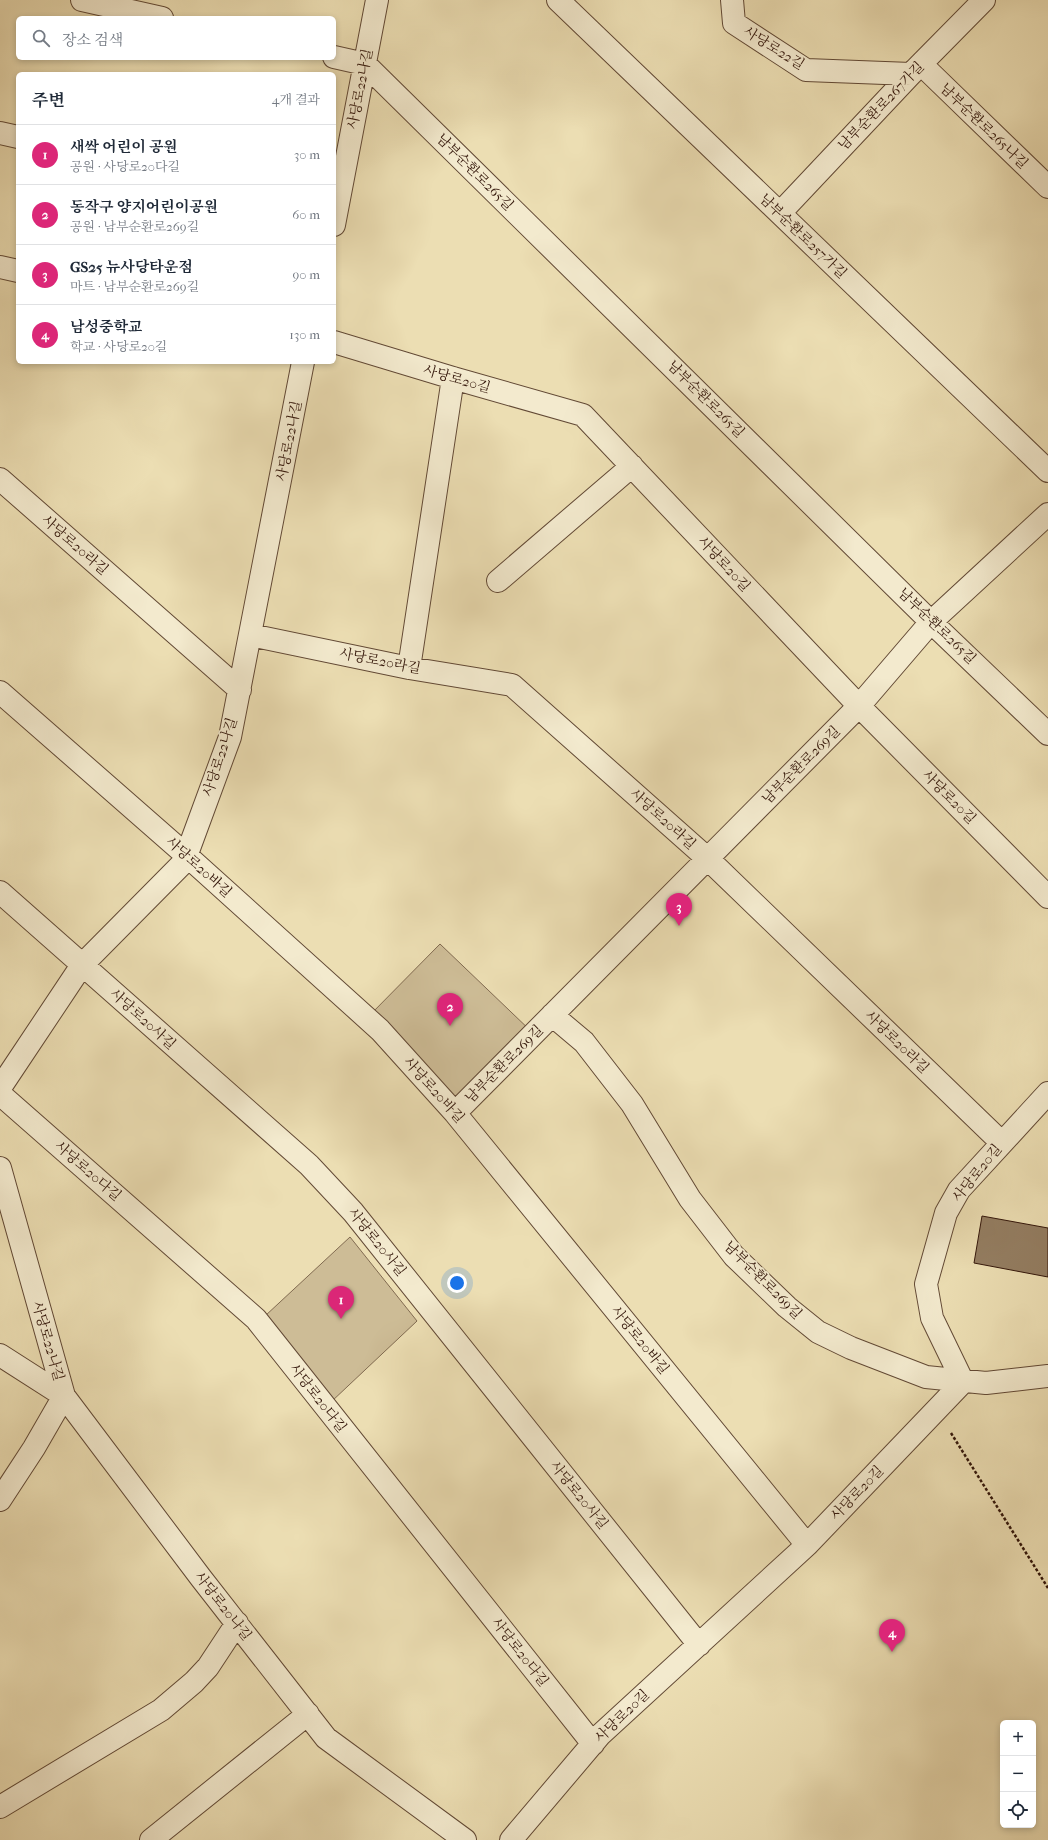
<!DOCTYPE html>
<html lang="ko">
<head>
<meta charset="utf-8">
<style>
  body { margin:0; font-family:"IM FELL French Canon","Noto Serif KR",serif; background:#f6f6f7; color:#1f2937 }
  .controls { position:absolute; right:12px; bottom:12px; display:grid; overflow:hidden; border-radius:6px; box-shadow:0 2px 6px #0003 }
  .controls button { width:36px; height:36px; display:grid; place-items:center; padding:0; border:0; border-bottom:1px solid #e0e1e3; background:#fff; color:#1f2937; font:20px sans-serif }
  .you { position:absolute; left:457px; top:1283px; width:14px; height:14px; margin:-10px; border:3px solid #fff; border-radius:50%; background:#1a73e8; box-shadow:0 0 0 6px #1a73e833 }
  .badge { display:grid; place-items:center; width:26px; height:26px; border-radius:50%; background:#db2777; color:#fff; font-size:13px; font-weight:700 }
  .pin { position:absolute; translate:-50% -33px; filter:drop-shadow(0 1px 2px #0008) }
  .pin::after { content:''; position:absolute; top:21px; width:14px; height:12px; background:inherit; clip-path:polygon(0 0,100% 0,50% 100%) }
  .list { margin:0; padding:0; list-style:none }
  h2 { display:flex; justify-content:space-between; align-items:center; height:52px; margin:0; padding:0 16px; font-size:17px }
  h2 small { font-size:13px; font-weight:400; color:#747a83 }
  .list li { display:grid; grid-template-columns:26px 1fr auto; gap:12px; align-items:center; box-sizing:border-box; height:60px; padding:0 16px; border-top:1px solid #e0e1e3 }
  .list b { display:block; font-size:15px; white-space:nowrap }
  .list p { margin:0; font-size:13px; white-space:nowrap; color:#747a83 }
  .list em { font-size:13px; font-style:normal; color:#747a83 }
  .icon { flex:none; width:22px; height:22px; fill:none; stroke:currentColor; stroke-width:2; stroke-linecap:round; stroke-linejoin:round }
  .map { position:relative; flex:none; width:1048px; height:1840px; overflow:hidden }
  .search { position:absolute; background:#fff; box-shadow:0 2px 6px #0003; left:16px; top:16px; width:320px; height:44px; display:flex; align-items:center; gap:10px; box-sizing:border-box; padding:0 14px; border-radius:6px; color:#747a83; font-size:15px }
  .panel { position:absolute; background:#fff; box-shadow:0 2px 6px #0003; left:16px; top:72px; width:320px; height:292px; border-radius:6px }
  .map>svg:first-child { display:block }
  .green { fill:#cdbc96; stroke:#806a50 }
  .building { fill:#947e62; stroke:#34170b }
  .lines { fill:none; stroke-linecap:round; stroke-linejoin:round }
  .minor-casing { stroke:#624935; stroke-width:24 }
  .path { stroke:#34170b; stroke-width:2.5; stroke-dasharray:3 2; stroke-linecap:butt }
  .minor { stroke:#f3eace; stroke-width:22 }
  .labels { text-anchor:middle; dominant-baseline:central; stroke-width:3.5; stroke-linejoin:round; paint-order:stroke }
  .street-label { font-size:14px; fill:#34170b; stroke:#f3eace }
</style>
</head>
<body>
<div class="map">
<svg width="1048" height="1840" viewBox="0 0 1048 1840">
  <rect width="100%" height="100%" fill="#ecdeb3"/>
  <filter id="stains"><feTurbulence type="fractalNoise" baseFrequency=".005" numOctaves="4"/><feColorMatrix values="0 0 0 0 .2 0 0 0 0 .09 0 0 0 0 .02 0 0 0 .5 -.17"/></filter>
  <radialGradient id="worn" r=".72"><stop offset=".6" stop-color="#630" stop-opacity="0"/><stop offset="1" stop-color="#630" stop-opacity=".3"/></radialGradient>
  <path class="green" d="M440 944 534 1034 455 1113 367 1018Z
    M350 1237 417 1321 331 1402 265 1316Z"/>
  <path class="building" d="M982 1216 1048 1228V1277L974 1263Z"/>
  <g class="lines">
    <defs>
      <path id="minor" d="M82 0 162 18
        M558 0 1048 471
        M732 0 734 23 806 70 911 74
        M334 57 365 64 931 622 1048 734
        M921 64 1048 187
        M0 133 18 137
        M780 213 911 74 984 0
        M334 225 377 0
        M0 267 18 271
        M334 342 453 378 583 415 859 706 1048 897
        M0 479 240 690
        M498 581 632 466
        M250 635 409 668 512 685 708 859 1001 1142
        M409 668 453 378
        M0 692 186 855 380 1030 455 1113 807 1545
        M0 892 309 1165 353 1212 699 1645
        M552 1015 584 1042 632 1104 690 1199 734 1256 787 1307 818 1332 851 1348 926 1377 986 1383 1048 1376
        M0 1088 82 965 184 862 230 737 303 362
        M0 1094 256 1319 593 1744
        M455 1113 859 706 931 622 1048 514
        M0 1168 64 1396 34 1448 0 1500
        M0 1355 64 1396 201 1578 326 1738 465 1840
        M963 1382 932 1318 926 1284 946 1213 959 1190 1048 1093
        M0 1807 161 1710 194 1682 208 1667 237 1623
        M151 1840 308 1714
        M511 1840 600 1735 807 1545 963 1382"/>
    </defs>
    <use href="#minor" class="minor-casing"/>
    <path class="path" d="M951 1433 1048 1588"/>
    <use href="#minor" class="minor"/>
  </g>
  <g class="labels">
    <g class="street-label">
      <text transform="translate(774 48) rotate(32)">사당로22길</text>
      <text transform="translate(360 89) rotate(-79)">사당로22나길</text>
      <text transform="translate(881 106) rotate(-46)">남부순환로267가길</text>
      <text transform="translate(984 126) rotate(44)">남부순환로265나길</text>
      <text transform="translate(475 172) rotate(45)">남부순환로265길</text>
      <text transform="translate(803 236) rotate(44)">남부순환로257가길</text>
      <text transform="translate(457 379) rotate(16)">사당로20길</text>
      <text transform="translate(706 399) rotate(45)">남부순환로265길</text>
      <text transform="translate(289 441) rotate(-79)">사당로22나길</text>
      <text transform="translate(75 545) rotate(41)">사당로20라길</text>
      <text transform="translate(724 564) rotate(47)">사당로20길</text>
      <text transform="translate(937 626) rotate(44)">남부순환로265길</text>
      <text transform="translate(380 661) rotate(11)">사당로20라길</text>
      <text transform="translate(220 757) rotate(-72)">사당로22나길</text>
      <text transform="translate(801 765) rotate(-45)">남부순환로269길</text>
      <text transform="translate(949 797) rotate(45)">사당로20길</text>
      <text transform="translate(663 819) rotate(42)">사당로20라길</text>
      <text transform="translate(199 867) rotate(42)">사당로20바길</text>
      <text transform="translate(143 1019) rotate(42)">사당로20사길</text>
      <text transform="translate(897 1042) rotate(44)">사당로20라길</text>
      <text transform="translate(504 1064) rotate(-45)">남부순환로269길</text>
      <text transform="translate(434 1090) rotate(48)">사당로20바길</text>
      <text transform="translate(88 1171) rotate(41)">사당로20다길</text>
      <text transform="translate(977 1173) rotate(-51)">사당로20길</text>
      <text transform="translate(377 1242) rotate(51)">사당로20사길</text>
      <text transform="translate(763 1280) rotate(45)">남부순환로269길</text>
      <text transform="translate(640 1340) rotate(51)">사당로20바길</text>
      <text transform="translate(48 1341) rotate(74)">사당로22나길</text>
      <text transform="translate(318 1398) rotate(52)">사당로20다길</text>
      <text transform="translate(857 1493) rotate(-46)">사당로20길</text>
      <text transform="translate(579 1495) rotate(51)">사당로20사길</text>
      <text transform="translate(223 1606) rotate(52)">사당로20나길</text>
      <text transform="translate(520 1652) rotate(52)">사당로20다길</text>
      <text transform="translate(622 1716) rotate(-44)">사당로20길</text>
    </g>
  </g>
  <rect width="100%" height="100%" filter="url(#stains)"/>
  <rect width="100%" height="100%" fill="url(#worn)"/>
</svg>
<div class="controls">
<button>+</button>
<button>−</button>
<button><svg class="icon" aria-label="locate" viewBox="0 0 24 24"><circle cx="12" cy="12" r="6"/><path d="M12 2v4M12 18v4M2 12h4M18 12h4"/></svg></button>
</div>
<div class="you"></div>
<div class="pin badge" style="left:341px;top:1319px">1</div>
<div class="pin badge" style="left:450px;top:1026px">2</div>
<div class="pin badge" style="left:679px;top:926px">3</div>
<div class="pin badge" style="left:892px;top:1652px">4</div>
<div class="search"><svg class="icon" aria-label="search" viewBox="0 0 24 24"><circle cx="10" cy="10" r="6"/><path d="M15 15l6 6"/></svg>장소 검색</div>
<section class="panel">
<h2>주변<small>4개 결과</small></h2>
<ul class="list">
<li><span class="badge">1</span><div><b>새싹 어린이 공원</b><p>공원 · 사당로20다길</p></div><em>30 m</em></li>
<li><span class="badge">2</span><div><b>동작구 양지어린이공원</b><p>공원 · 남부순환로269길</p></div><em>60 m</em></li>
<li><span class="badge">3</span><div><b>GS25 뉴사당타운점</b><p>마트 · 남부순환로269길</p></div><em>90 m</em></li>
<li><span class="badge">4</span><div><b>남성중학교</b><p>학교 · 사당로20길</p></div><em>130 m</em></li>
</ul>
</section>
</div>
</body>
</html>
